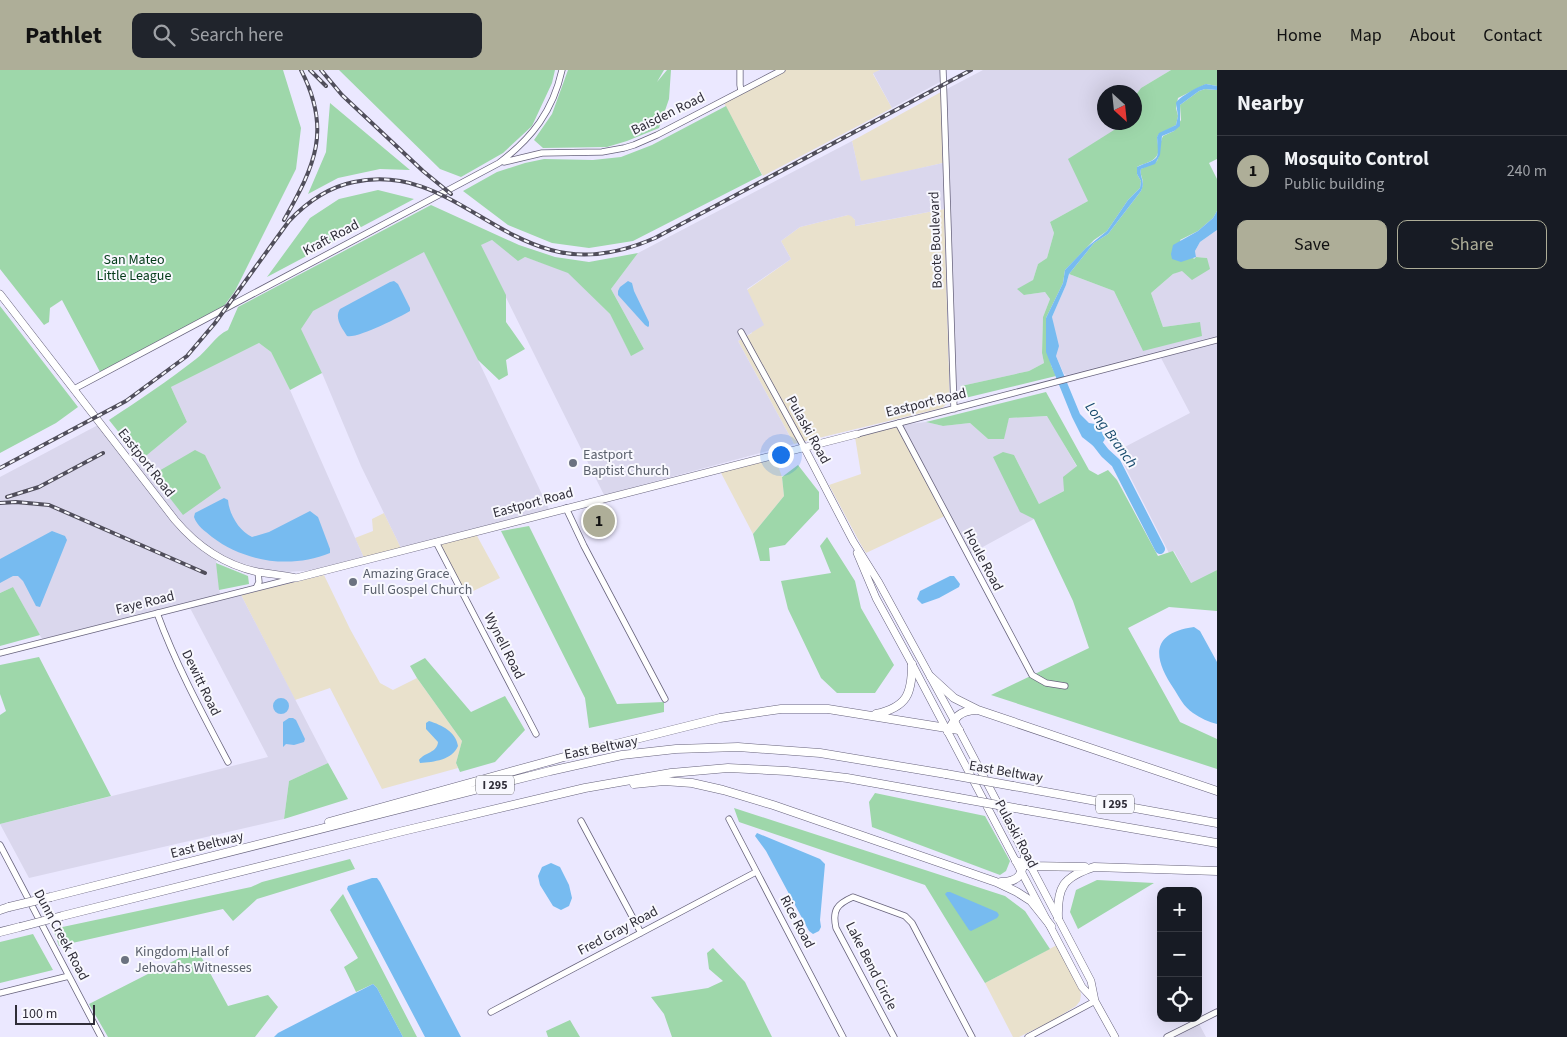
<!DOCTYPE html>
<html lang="en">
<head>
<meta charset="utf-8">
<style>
  body { margin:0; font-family:"Source Sans 3",sans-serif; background:#20242c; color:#f1f3f6 }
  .controls { position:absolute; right:15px; bottom:15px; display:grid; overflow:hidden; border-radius:10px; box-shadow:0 5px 20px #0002 }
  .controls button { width:45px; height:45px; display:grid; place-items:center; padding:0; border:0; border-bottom:1px solid #363941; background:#171b24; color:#f1f3f6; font:25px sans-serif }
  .compass { position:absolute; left:1097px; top:15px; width:45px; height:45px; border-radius:50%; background:#171b24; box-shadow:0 5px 20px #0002; rotate:153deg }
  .scale { position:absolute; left:15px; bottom:12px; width:80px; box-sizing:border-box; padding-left:5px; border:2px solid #2f2d38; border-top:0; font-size:14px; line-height:18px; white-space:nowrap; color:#2f2d38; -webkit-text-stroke:4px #f8f8fe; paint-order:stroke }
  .you { position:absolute; left:780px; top:384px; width:18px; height:18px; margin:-12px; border:4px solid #fff; border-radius:50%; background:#1a73e8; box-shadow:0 0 0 8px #1a73e833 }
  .badge { display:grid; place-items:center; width:32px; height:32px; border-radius:50%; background:#aeae98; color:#111; font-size:16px; font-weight:700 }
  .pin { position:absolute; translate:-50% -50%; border:2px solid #fff; box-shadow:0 1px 5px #0006 }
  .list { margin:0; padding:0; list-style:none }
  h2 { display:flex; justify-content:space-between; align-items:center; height:65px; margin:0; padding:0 20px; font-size:21px }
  h2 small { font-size:16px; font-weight:400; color:#9ea1a6 }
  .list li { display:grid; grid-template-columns:32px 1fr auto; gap:15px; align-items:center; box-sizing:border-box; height:70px; padding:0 20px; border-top:1px solid #363941 }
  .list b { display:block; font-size:19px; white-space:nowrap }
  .list p { margin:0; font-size:16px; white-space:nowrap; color:#9ea1a6 }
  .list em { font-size:16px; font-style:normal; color:#9ea1a6 }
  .actions { display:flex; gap:10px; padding:15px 20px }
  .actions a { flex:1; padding:11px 0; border:1px solid #aeae98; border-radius:10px; text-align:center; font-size:18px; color:#aeae98 }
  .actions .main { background:#aeae98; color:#111 }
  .icon { flex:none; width:28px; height:28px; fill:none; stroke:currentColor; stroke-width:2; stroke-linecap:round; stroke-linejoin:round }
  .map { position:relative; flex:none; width:1217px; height:967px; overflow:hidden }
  header { display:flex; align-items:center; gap:30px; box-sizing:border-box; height:70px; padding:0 25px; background:#aeae98; color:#111 }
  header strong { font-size:24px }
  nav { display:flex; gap:28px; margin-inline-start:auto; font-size:18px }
  .search { width:350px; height:45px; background:#20242c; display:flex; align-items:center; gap:12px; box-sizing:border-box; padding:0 18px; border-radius:10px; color:#9ea1a6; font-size:19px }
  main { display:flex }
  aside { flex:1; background:#171b24 }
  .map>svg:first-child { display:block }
  .commercial { fill:#e9e1cc }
  .industrial { fill:#dad7ed }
  .green { fill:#9ed7aa }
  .water { fill:#77bbf0 }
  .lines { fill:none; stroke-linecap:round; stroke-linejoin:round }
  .river { stroke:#77bbf0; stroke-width:10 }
  .minor-casing { stroke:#67637c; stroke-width:7 }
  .major-casing { stroke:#67637c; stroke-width:8 }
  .highway-casing { stroke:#67637c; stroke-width:9 }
  .minor { stroke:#fff; stroke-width:5.5 }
  .major { stroke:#fff; stroke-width:7 }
  .highway { stroke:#fff; stroke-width:8 }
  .rail-casing { stroke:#504e5b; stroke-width:4 }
  .rail { stroke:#f8f8fe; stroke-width:2; stroke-dasharray:5.5; stroke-linecap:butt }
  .highway-bridge-casing { stroke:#67637c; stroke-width:9; stroke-linecap:butt }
  .highway-bridge { stroke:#fff; stroke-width:8 }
  .worship-dot { fill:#6b7280; stroke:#f8f8fe; stroke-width:2 }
  .labels { text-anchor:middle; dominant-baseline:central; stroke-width:4; stroke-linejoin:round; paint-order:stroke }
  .shield { fill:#f8f8fe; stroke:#6b6a73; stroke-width:1 }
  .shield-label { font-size:12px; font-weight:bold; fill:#2f2d38 }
  .street-label { font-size:14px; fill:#2f2d38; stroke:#f8f8fe }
  .park-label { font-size:14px; fill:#033a18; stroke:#f8f8fe }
  .worship-label { font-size:14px; fill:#5b616d; stroke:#f8f8fe; text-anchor:start }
  .water-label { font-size:15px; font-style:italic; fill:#194c6f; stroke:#f8f8fe }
</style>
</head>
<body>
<header>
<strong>Pathlet</strong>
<div class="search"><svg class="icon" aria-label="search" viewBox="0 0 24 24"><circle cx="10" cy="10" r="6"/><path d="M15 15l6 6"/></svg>Search here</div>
<nav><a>Home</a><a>Map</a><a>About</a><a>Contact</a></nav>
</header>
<main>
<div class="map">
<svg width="1217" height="967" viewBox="0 0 1217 967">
  <rect width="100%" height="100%" fill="#ebe8ff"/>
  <path class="commercial" d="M786 0H880L873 4 892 38 763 106 724 33Z
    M941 22 943 93 861 112 852 71Z
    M944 139 950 331 942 338 794 374 738 271 752 263 747 220 791 189 781 171 800 157 848 145H851L855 150 856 156Z
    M901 355 949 444 866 483 860 473 829 415 861 404 855 367Z
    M776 390 782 407 784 426 753 464 720 401 757 392Z
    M384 443 401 478 364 488 355 468 373 461 372 449Z
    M476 464 500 508 465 525 439 474Z
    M324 505 350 559 380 613 393 620 417 608 462 671 456 693 458 698 382 719 330 618 295 630 241 525Z
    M1057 875 1080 919 1081 925 1080 931 1076 936 1050 952 1019 967H1013L985 913Z"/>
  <path class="industrial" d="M880 0H940V12L892 38 873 3Z
    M983 0H1171L1141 18 1135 26 1134 22H1104V52L1124 53 1114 60 1088 131 1050 152 1054 163 1047 188 1038 194 1033 210 1024 225 1045 222 1050 229 1043 247 1042 283 1044 293 1029 301 961 316 965 328 950 331 944 139 855 156V150L851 146 848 145 800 157 781 171 791 189 747 219 764 255 738 271 794 374 604 425 480 175 492 170 518 190 525 187 568 202 610 244 631 285 644 279 611 219 638 183 852 71 861 111 943 93 941 22Z
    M1217 160V266L1067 305 1064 304 1056 286 1052 247 1066 215 1069 204 1114 221 1143 281 1200 252 1163 257 1151 223 1173 204 1207 188 1196 187 1195 181 1200 172Z
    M424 181 478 290 549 439 401 478 361 396 322 303 300 259 312 241Z
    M259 273 271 282 290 320 364 488 320 499 304 501 285 502 264 500 232 490 201 473 187 459 136 394 187 352 171 317Z
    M1217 273V500L1191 513 1174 481 1169 483 1117 381 1190 343 1161 288Z
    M1048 346 1077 397 1064 421 1039 434 1014 385 1034 449 970 484 901 355 926 352 943 356 970 353 988 369H1003L1009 348Z
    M98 355 174 452 216 489 220 525 42 569 13 517 0 523V407Z
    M241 525 328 693 289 711 284 749 29 808 0 754 268 687 190 538Z
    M1199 954 1206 967H1173Z"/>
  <path class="green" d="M0 0H283L301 58 296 99 235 221 224 236 100 302 62 230 50 238 49 252 44 255 0 199Z
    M339 0H555L552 13 532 56 503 83 461 107 440 99Z
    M568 0H664L657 12 667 0H671L669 29 659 58 627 71 607 77 543 78 534 70 552 44Z
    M1171 0H1217V16L1206 14 1178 28 1176 38 1178 46 1176 55 1159 64 1157 67C1157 70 1158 73 1158 76 1161 91 1147 92 1137 97V104L1141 111 1140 118 1128 130 1107 161 1094 170 1065 200 1063 213 1046 248 1051 295 1056 306 965 328 961 316 1029 301 1044 293 1042 283 1043 247 1050 229 1045 222 1024 225 1017 219 1033 210 1038 194 1047 188 1054 163 1050 152 1088 131 1068 89 1114 60 1124 53 1134 52 1135 26 1141 18Z
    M1205 19 1217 20V89L1209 93 1217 109V141L1213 148 1198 161 1180 170 1194 189 1196 187 1207 188 1210 199 1192 210 1182 201 1173 204 1151 223 1163 257 1200 252 1202 266 1143 281 1114 221 1069 204 1094 173 1108 164 1141 121C1146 109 1139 107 1141 99L1157 91C1161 82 1159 73 1163 66L1174 61 1181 50 1180 35 1199 21Z
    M330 33 410 100 380 99 338 108 308 124 326 82Z
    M726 36 762 105 633 171 589 178 552 173 508 155 463 121 497 102 525 93 544 89 593 90 621 87 652 75Z
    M378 120 414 129 267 207 310 148 339 129Z
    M431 135 519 175 555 187 589 192 638 183 611 219 644 279 631 286 610 244 568 203 525 187 518 191 492 170 481 175 506 225V252L525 279 506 290 508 305 499 310 478 290 424 182 313 241 301 259 322 303 290 320 271 282 259 273 171 317 187 352 141 390 109 350C139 330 168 311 196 289 208 280 215 266 228 260L238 237Z
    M0 236 78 337 56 353 0 383Z
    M1046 322 1089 400 1098 405 1108 400 1117 410 1158 486 1173 481 1191 513 1217 500V541L1169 537 1128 558 1180 652 1217 669V699L991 625 1089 578 1073 531 1034 449 1020 442 993 387 1003 382 1014 385 1039 434 1064 421 1063 407 1077 396 1047 346 1009 348 1004 369H988L970 353 943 356 926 352Z
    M195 380 205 385 221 418 183 445 152 405Z
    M798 395 819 422V439L785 475 769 478 770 491H760L753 464 784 426 782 407Z
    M529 456 617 634 664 632V642L589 658 585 628 501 461Z
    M827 467 855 511 861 538 894 595 875 623H837L821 608 788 539 781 511 831 503 820 476Z
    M216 493 248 506 249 514 219 520Z
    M13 517 40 565 0 576V523Z
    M39 587 111 726 0 754V645L6 641 0 624V595Z
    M425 588 471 642 505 626 525 660 495 692 460 702 456 693 462 671 417 608 410 596Z
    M328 693 348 729 284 749 289 711Z
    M875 723 985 746 1010 791 1006 801 1000 805 872 757 869 732Z
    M734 738 1005 826 1025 841 1050 879 985 913 925 815 739 752Z
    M350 789 355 799 257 829 233 851 223 839 59 876 53 859 251 817 262 812Z
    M1097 810 1154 813 1078 859 1070 842 1076 820Z
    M343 824 417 967H403L377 918 373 914 356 922 344 897 358 888 330 840Z
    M33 864 53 900 0 913V872Z
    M713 878 745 912 772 967H672L664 944 651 927 708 918 723 911 709 899 707 883Z
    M197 879 228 936 268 925 278 937 255 967H108L89 934Z
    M570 950 580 967H548L546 961Z"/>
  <path class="water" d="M1206 14 1217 16V20L1205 19 1199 21 1180 35V56L1174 61 1162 66 1160 85 1155 94 1141 99C1139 107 1146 111 1141 121L1108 164 1094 173 1069 204 1066 215 1052 247 1059 276 1056 286 1080 344 1089 353 1095 354 1100 359 1105 368 1104 371 1096 378 1082 367 1072 347 1051 295 1046 282V248L1063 213 1065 200 1086 178 1107 161 1128 130 1140 118 1141 111 1137 104V97C1159 87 1159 93 1157 67L1159 63 1176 55 1178 46 1176 33C1179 27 1199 16 1206 14Z
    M1217 141V160L1200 172 1195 181 1196 187 1181 192 1172 189 1171 184 1173 175 1198 161 1213 148Z
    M394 211 398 214 410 238V241C400 247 357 269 347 266 342 258 334 248 340 239L390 212Z
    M628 211 632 213 634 221 649 252V256L648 257 645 255 618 225V221L620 217Z
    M224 428 228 430C229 444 239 461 252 467L269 462 310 441 318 447 330 479V483C291 499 245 492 212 467 205 461 197 456 194 447L195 443Z
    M52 461 65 466 67 470 40 537 36 536 23 511 18 506H13L0 513V489Z
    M950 506H954L960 514 959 517 939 528 922 534 917 529 920 521Z
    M1194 557 1200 561 1217 592V654C1209 652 1200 648 1193 643 1184 637 1179 627 1174 619 1153 588 1150 563 1194 557Z
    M273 636a8 8 0 1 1 16 0a8 8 0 1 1-16 0Z
    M289 648H293L296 650 305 669 304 672 294 675 286 674 283 677V652Z
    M429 651C442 655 456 662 458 676 452 690 434 692 420 693L419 690C425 682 437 683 438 672L426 659V653Z
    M757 763 820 789 825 794 820 850 821 857 819 861 813 864 809 861 766 781 755 766Z
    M551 793 560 797 569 815 572 828 569 836 561 840 553 836 540 815 538 806 542 797Z
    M372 808H377L380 812 461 967H425L347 819 348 816Z
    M947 822H950L997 842 999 845 997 848 971 861 969 860 945 824Z
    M373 914 377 918 403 967H274L278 963Z"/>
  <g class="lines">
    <path class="river" d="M1091 365 1105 383 1116 393 1160 479"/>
    <defs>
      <path id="minor" d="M740 0V15L741 21
        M943 0 954 339
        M504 92 542 83 602 82 624 78 634 75 657 65 782 0
        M741 262 804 377
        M74 319 499 93C532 68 553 41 562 0
        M898 353 1032 605 1046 613 1065 616
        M857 364 1217 270
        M566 438 584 476 665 629
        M436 472 536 664
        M256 518 259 512 258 502
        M157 543C176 595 202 643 228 692
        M0 583 296 508
        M729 749 843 967
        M581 751 641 863
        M0 775 101 967
        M0 923 69 906
        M491 942 756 802
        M894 967 836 858C832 840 837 834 853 827L905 846 912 853 972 967
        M1028 967 1095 931
        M1167 967 1217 942"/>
      <path id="major" d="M0 224 175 450C197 476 224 495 258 502 271 504 284 505 296 508L857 364
        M804 377 853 471 878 511 954 650 1091 911 1095 931
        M857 483 876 528 912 594 1082 917 1095 931 1115 967"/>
      <path id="highway" d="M931 607 954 628 978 640 1217 721
        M876 644C907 637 912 624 912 594
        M948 662C955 647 959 641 976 640
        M634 714 664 711 692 713 723 720 773 735 996 812 1017 822 1031 831 1051 856
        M1013 716 1217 753
        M1026 740 1217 773
        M329 752 564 687 720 648 781 639H828L959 660
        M1016 791 1030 796 1085 797
        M1001 812C1021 812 1022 803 1025 786
        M51 827 550 701 622 685 676 679 738 677 820 683 946 704
        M0 840 9 837
        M62 846 403 761 585 718 671 703 728 698 787 701 847 708 959 728
        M1058 848C1057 817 1063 807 1094 797L1217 801
        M0 862 20 857"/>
    </defs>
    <use href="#minor" class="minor-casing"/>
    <use href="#major" class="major-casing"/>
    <use href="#highway" class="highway-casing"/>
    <use href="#minor" class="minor"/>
    <use href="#major" class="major"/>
    <use href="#highway" class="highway"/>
    <defs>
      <path id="rail" d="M310 0 326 16
        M321 0 342 25 423 101 451 124
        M284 150C315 95 332 60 301 0
        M0 398 126 331 187 286 215 253 289 151C307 132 329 117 354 112 434 95 481 161 551 180 586 190 623 182 655 168L971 0
        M7 427 39 417 103 383
        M0 433 16 432 49 435 205 503"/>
    </defs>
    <use href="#rail" class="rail-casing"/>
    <use href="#rail" class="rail"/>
    <defs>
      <path id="highway-bridge" d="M946 704 1013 716
        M959 728 1026 740
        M9 837 51 827
        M20 857 62 846"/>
    </defs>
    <use href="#highway-bridge" class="highway-bridge-casing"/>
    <use href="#highway-bridge" class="highway-bridge"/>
  </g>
  <g class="worship-dot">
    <circle cx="573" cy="393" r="5"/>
    <circle cx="353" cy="512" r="5"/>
    <circle cx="125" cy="890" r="5"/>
  </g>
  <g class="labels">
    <g class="shield">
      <rect x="476" y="705.5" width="38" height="19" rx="4"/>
      <rect x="1096" y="724.5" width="38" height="19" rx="4"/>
    </g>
    <g class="shield-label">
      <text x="495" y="715">I 295</text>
      <text x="1115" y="734">I 295</text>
    </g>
    <g class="street-label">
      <text transform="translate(668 44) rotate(-26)">Baisden Road</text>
      <text transform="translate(331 168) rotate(-28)">Kraft Road</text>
      <text transform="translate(936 170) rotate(-92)">Boote Boulevard</text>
      <text transform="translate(926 333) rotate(-14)">Eastport Road</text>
      <text transform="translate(808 360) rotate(61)">Pulaski Road</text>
      <text transform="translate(146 393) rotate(52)">Eastport Road</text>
      <text transform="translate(533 433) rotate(-15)">Eastport Road</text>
      <text transform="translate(983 490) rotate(62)">Houle Road</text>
      <text transform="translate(145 533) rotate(-14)">Faye Road</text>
      <text transform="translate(504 576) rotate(63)">Wynell Road</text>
      <text transform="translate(201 613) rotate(64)">Dewitt Road</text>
      <text transform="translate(601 678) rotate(-11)">East Beltway</text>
      <text transform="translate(1006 702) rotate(10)">East Beltway</text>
      <text transform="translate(1016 764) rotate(62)">Pulaski Road</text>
      <text transform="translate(207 775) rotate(-14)">East Beltway</text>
      <text transform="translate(797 852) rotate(62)">Rice Road</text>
      <text transform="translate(618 861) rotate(-28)">Fred Gray Road</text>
      <text transform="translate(61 865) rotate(62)">Dunn Creek Road</text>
      <text transform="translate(871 896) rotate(63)">Lake Bend Circle</text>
    </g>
    <g class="park-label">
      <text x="134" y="190">San Mateo<tspan x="134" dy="16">Little League</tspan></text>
    </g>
    <g class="worship-label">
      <text x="583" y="385">Eastport<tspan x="583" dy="16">Baptist Church</tspan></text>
      <text x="363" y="504">Amazing Grace<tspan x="363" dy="16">Full Gospel Church</tspan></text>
      <text x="135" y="882">Kingdom Hall of<tspan x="135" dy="16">Jehovahs Witnesses</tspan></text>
    </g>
    <g class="water-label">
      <text transform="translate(1111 365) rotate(54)">Long Branch</text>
    </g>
  </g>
</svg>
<div class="controls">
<button>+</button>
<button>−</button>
<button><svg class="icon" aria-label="locate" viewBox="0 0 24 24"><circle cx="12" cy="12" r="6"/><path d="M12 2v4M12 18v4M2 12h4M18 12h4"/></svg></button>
</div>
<svg class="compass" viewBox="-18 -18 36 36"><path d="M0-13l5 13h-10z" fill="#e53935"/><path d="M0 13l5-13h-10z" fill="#9ea1a6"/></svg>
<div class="scale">100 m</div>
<div class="you"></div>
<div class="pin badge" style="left:599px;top:451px">1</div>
</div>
<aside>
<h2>Nearby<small></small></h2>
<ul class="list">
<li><span class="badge">1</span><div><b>Mosquito Control</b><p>Public building</p></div><em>240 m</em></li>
</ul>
<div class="actions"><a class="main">Save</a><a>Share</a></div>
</aside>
</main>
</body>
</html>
